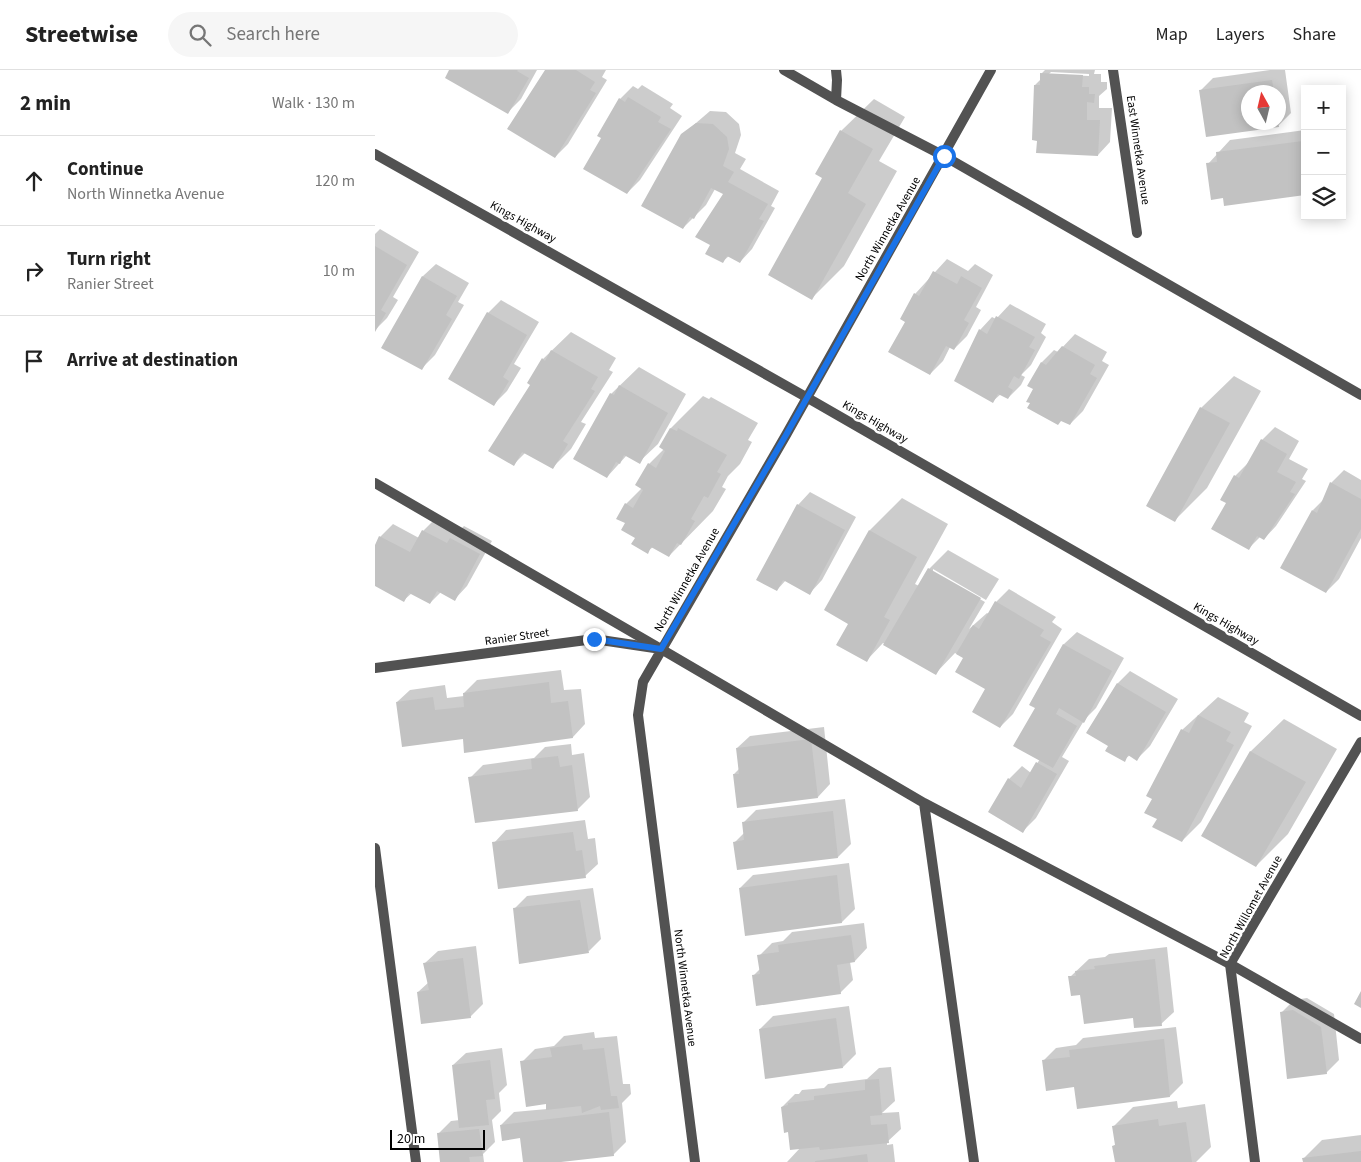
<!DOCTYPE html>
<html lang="en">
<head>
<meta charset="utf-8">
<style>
  body { margin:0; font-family:"Source Sans 3",sans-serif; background:#f6f6f6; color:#222 }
  .controls { position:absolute; right:15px; top:15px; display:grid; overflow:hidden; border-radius:0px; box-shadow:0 2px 12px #0003 }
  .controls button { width:45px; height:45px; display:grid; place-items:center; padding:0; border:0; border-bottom:1px solid #e0e0e0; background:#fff; color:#222; font:25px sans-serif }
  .compass { position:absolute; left:866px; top:15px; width:45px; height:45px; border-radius:50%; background:#fff; box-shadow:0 2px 12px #0003; rotate:352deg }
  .scale { position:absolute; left:15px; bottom:12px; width:95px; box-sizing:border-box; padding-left:5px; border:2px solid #000; border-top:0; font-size:14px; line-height:18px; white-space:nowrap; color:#000; -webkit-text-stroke:4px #fff; paint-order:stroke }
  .stop { position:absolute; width:15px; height:15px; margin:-11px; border:4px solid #1a73e8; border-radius:50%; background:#fff }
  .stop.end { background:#1a73e8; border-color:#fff; box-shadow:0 1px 5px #0008 }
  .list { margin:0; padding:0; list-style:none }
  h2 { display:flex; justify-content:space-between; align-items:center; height:65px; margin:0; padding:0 20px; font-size:21px }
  h2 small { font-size:16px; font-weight:400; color:#767676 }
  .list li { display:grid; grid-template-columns:32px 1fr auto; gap:15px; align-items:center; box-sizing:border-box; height:90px; padding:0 20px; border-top:1px solid #e0e0e0 }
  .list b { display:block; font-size:19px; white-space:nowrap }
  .list p { margin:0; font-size:16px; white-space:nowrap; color:#767676 }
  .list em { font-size:16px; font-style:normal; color:#767676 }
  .icon { flex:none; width:28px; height:28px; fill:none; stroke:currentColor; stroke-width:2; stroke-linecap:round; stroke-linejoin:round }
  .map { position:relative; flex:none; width:986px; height:1092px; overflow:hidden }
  header { display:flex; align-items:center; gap:30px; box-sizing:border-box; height:70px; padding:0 25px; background:#fff; border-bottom:1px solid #e0e0e0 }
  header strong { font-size:24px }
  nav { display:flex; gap:28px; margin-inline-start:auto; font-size:18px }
  .search { width:350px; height:45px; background:#f6f6f6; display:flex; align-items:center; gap:12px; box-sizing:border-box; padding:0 18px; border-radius:28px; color:#767676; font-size:19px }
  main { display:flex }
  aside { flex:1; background:#fff }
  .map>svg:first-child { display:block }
  .shadow { fill:#0003; fill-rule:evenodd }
  .building { fill:#c2c2c2 }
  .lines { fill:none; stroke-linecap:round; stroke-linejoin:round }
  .lane { stroke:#525252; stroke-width:10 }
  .street { stroke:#525252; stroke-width:10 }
  .route { stroke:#1a73e8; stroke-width:6 }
  .labels { text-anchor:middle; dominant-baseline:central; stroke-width:5; stroke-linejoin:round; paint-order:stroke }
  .street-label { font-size:12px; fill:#000; stroke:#fff }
</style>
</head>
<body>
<header>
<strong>Streetwise</strong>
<div class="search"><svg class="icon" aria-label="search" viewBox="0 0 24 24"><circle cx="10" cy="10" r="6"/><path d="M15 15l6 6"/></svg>Search here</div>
<nav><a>Map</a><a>Layers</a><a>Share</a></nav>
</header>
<main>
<aside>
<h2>2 min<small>Walk · 130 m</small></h2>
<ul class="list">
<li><svg class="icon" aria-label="ahead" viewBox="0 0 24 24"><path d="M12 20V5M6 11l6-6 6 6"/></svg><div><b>Continue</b><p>North Winnetka Avenue</p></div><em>120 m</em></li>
<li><svg class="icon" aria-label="right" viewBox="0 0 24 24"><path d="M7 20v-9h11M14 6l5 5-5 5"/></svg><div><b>Turn right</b><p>Ranier Street</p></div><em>10 m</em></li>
<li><svg class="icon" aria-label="arrive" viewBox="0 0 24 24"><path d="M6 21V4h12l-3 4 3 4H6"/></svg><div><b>Arrive at destination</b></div></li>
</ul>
</aside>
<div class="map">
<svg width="986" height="1092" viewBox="0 0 986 1092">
  <rect width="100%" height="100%" fill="#fff"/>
  <path class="shadow" d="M76 0H162L146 29 133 42Z
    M171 0H231L227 7 232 10 193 74 180 87Z
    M670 0H720L719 4H726V12H732V19L724 26V38H737L735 72 723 85 660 15 666 9 667 3ZM676 2 714 4V6L674 4Z
    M895 0H910L916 43 903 56 832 66 826 20 838 8ZM874 22H904V52H874Z
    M267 15 298 34 295 38 307 46 265 110 252 123 227 68 245 29 258 16 263 19Z
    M499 29 530 47 504 91 522 101 469 196 437 228 449 108 466 61Z
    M335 41 351 42 364 54 366 65 360 83 371 89 365 99 404 121 396 136 400 138 377 179 365 192 354 186 347 192 337 175 350 124 340 119 331 135 308 158 307 65Z
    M930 60V124L849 127 833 94 855 70Z
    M5 159 44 182 18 227 23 230 12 248 0 260V164Z
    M572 189 593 201 600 194 618 205 601 237 606 240 592 266 579 279 575 277 568 291 555 304 532 252 540 224Z
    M61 194 94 213 83 232 89 235 60 285 47 298 8 277 48 206Z
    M126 230 164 252 139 294 146 298 132 321 119 334 113 243Z
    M635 234 671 254 666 263 671 267 656 295 646 305 650 307 646 315 633 328 626 324 618 331 605 260 617 247 621 249Z
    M196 262 241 288 234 300 238 302 206 352 211 354 196 379 177 398 151 382 138 395 157 315 168 289Z
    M700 264 732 282 727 291 734 295 708 341 695 354 660 319 654 315 667 292 679 280 683 282Z
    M264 297 311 324 283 374 264 392 252 385 232 407 236 324Z
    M859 306 886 321 832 418 800 450 826 338Z
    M328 326 334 329 336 327 383 353 373 370 377 372 365 394 353 406 347 417 351 419 338 441 294 486 278 477 272 482 252 453 251 434 267 418 274 394 289 379 296 358Z
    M900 357 924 371 914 389 933 399 927 409 931 411 901 456 889 469 885 467 874 478 852 433 860 406 873 393 887 370Z
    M969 400 986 410V468L964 509 951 522 938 440 949 429 956 413Z
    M435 422 481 447 447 510 435 523 411 510 402 520 423 435Z
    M527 428 573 454 540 514 544 516 554 499 573 480 624 509 611 530 558 499V502L610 532 594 559 612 543 614 544 621 532 634 519 681 547 677 552 687 559 638 644 625 657 612 619 589 588 580 583 560 604 508 573 492 590 495 460Z
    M61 448 84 461 89 456 117 471 92 516 80 529 66 522 55 533 37 523 29 530 0 515V477L5 467 18 454 44 468 48 461Z
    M702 562 749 588 721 638 710 649 687 687 694 691 661 748 648 761 615 742 634 709 647 696 656 703 665 689 661 638 655 634 689 574Z
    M186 600 189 620 206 619 210 654 198 667 89 668 22 632 35 620 70 615 72 628 89 626V623L102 610Z
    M755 601 803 629 775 676 762 689 755 685 749 690 735 676 743 613Z
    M843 627 874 643 869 652 877 656 826 752 807 771 783 748 779 728 807 660Z
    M909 649 962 679 913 764 881 796 828 766 876 681Z
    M449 657 455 714 443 727 359 704 364 699 362 678 375 666Z
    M196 674 197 685 209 683 215 727 202 740 95 708 108 695 159 688 170 677Z
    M470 729 476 774 463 787 360 772 370 762 369 752 381 740Z
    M210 750 213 769 220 768 223 794 210 806 119 773 131 760Z
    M474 793 480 839 467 852 365 818 378 805Z
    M218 818 226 869 214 881 139 839 152 826Z
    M489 853 492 878 480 891 475 892 478 910 465 923 378 906 386 898 384 886 397 873 408 871 417 862Z
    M101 876 108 934 95 947 43 922 54 912 50 893 63 881Z
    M792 877 799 942 786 954 760 947 707 924 695 907 714 889 730 887 734 884Z
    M932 928 959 944 964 990 951 1003 906 943 919 930Z
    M474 936 481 984 468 997 385 959 398 946Z
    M801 957 808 1013 795 1026 668 991 681 978 701 975 708 968Z
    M219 962 220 968 242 966 248 1014H255L256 1024 247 1033 251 1072 238 1085 180 1092H149L146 1067 126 1055 139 1042 172 1039V1033L147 992 160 979 179 976 189 966Z
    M127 978 132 1015 124 1023 126 1041 117 1050 120 1072 108 1084 109 1092H67L63 1064 76 1051 85 1050 78 995 91 983Z
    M516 997 520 1031 507 1043 524 1042 526 1059 512 1072V1075L518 1074 520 1092H412L426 1077 414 1061 407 1037 420 1024H424L427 1020 449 1018 453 1014 492 1009 504 998Z
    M802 1031 803 1038 830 1034 836 1077 821 1092H741L739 1076 741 1074 739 1056 758 1037Z
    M986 1065V1092H929V1088L947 1070Z"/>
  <path class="building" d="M74 0H143L142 1 154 8 133 44 70 8Z
    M170 0H201L220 12 215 20 221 23 180 88 132 59Z
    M665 3 708 5 707 17H714V24H720L719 33 712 32V50H725L723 86 661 83 662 71 657 70 659 15H665Z
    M897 10 899 22H874V52H903L904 57 831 67 824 20Z
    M253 27 286 47 283 52 296 59 252 124 208 99 226 68 222 66 244 28 250 32Z
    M321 53 338 54 352 67 354 79 348 96 359 102 353 112 393 134 384 149 389 151 365 193 352 186 348 193 330 184 335 175 320 167 348 124 336 118 319 149 315 147 308 159 266 136 306 64Z
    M465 60 498 79 473 123 491 134 437 230 393 205 447 108 440 104Z
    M928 71 930 125 849 136 848 128 836 130 831 93 842 92 841 82Z
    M0 176 32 195 6 240 11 243 0 262Z
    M558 201 582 214 586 206 607 218 589 250 594 253 579 280 571 276 555 305 513 282 530 252 525 249 539 223 544 226Z
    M47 206 82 226 71 245 77 249 47 300 6 278Z
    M112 242 152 265 128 307 134 311 119 336 73 309Z
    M621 246 660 267 654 277 660 280 644 309 639 306 633 317 638 320 633 329 623 324 618 333 579 311 604 259 612 264Z
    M687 276 720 295 715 304 722 308 695 355 686 351 683 355 652 338 655 333 651 332 658 319 652 316 666 292 671 295Z
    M176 280 223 307 216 319 220 321 188 371 193 374 178 399 147 382 139 396 113 381 155 315 152 313 167 288 170 291Z
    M244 315 293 343 265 394 249 385 245 394 241 392 232 408 198 389 235 323 239 325Z
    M825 337 855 353 800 452 771 436Z
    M295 358 302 361 303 358 352 385 342 402 346 404 333 428 329 426 316 449 320 451 306 475 302 473 294 487 276 477 273 484 256 474 260 468 246 460 250 453 241 449 250 433 258 438 268 420 260 415 273 393 281 398 290 381 284 377Z
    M886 369 912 384 902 402 921 412 915 422 920 424 889 470 882 466 874 480 836 459 851 433 845 430 859 405 864 408Z
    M955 412 986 429V459L951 523 905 498 937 440 942 443Z
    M422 434 470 460 435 525 408 510 402 521 381 510Z
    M47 460 72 473 75 468 105 484 80 531 62 521 55 534 34 523 29 532 0 516V475L4 466 35 482Z
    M494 460 542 487 509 547 515 550 492 592 461 575 473 554 449 540Z
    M553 498 606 528 561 605 508 575Z
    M620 531 669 560 665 566 676 572 625 658 597 642 610 619 580 602 588 588 581 584 598 555 604 559Z
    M688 574 737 601 709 653 684 638 681 644 702 656 678 698 638 676 660 638 654 635Z
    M174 612 176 633 193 631 198 668 89 683 88 669 27 677 21 632 58 627 60 640 89 637 88 623Z
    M742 613 791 642 762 691 753 685 750 692 730 681 733 676 711 663Z
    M823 645 856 662 851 671 859 675 807 772 777 757 782 749 769 743 777 729 771 726 806 659 814 663Z
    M436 669 443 728 362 738 358 704H364L361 678Z
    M875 681 931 712 881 797 826 766Z
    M183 686 185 697 197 695 203 741 100 753 93 707 157 699 156 689Z
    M661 692 682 704 648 763 613 742 633 708 646 718Z
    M458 741 463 788 362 800 358 772 369 770 367 752Z
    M198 762 201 781 207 780 211 808 123 819 117 772Z
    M462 805 467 853 370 866 364 818Z
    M205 830 214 883 144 894 138 838Z
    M476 865 480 892 462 895 466 924 381 936 377 905 385 904 382 885 404 882 403 875Z
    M88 888 96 948 46 954 42 922 54 920 48 893Z
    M780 889 787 956 759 958 758 948 709 954 705 925 696 926 693 906H701L700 901 720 899 719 896Z
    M986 921V938L979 934Z
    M918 940 946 957 952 1004 912 1009 905 942Z
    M461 948 468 998 390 1009 384 959Z
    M789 969 795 1027 702 1039 699 1017 671 1021 667 990 695 987 694 980Z
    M207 974 208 980 229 978 236 1026H242L244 1038 226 1040 225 1036 207 1043 206 1036 171 1040V1034L151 1037 145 991 177 987 175 978Z
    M115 990 120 1029 111 1030 114 1055 84 1058 77 995Z
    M504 1009 507 1045 495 1046 496 1055 512 1054 514 1073 445 1080 444 1077 415 1080 413 1062 409 1063 406 1037 413 1035V1033L439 1030V1026L490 1020V1010Z
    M234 1042 239 1086 186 1092H148L145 1068 127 1071 125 1055Z
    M783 1049 784 1056 811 1052 817 1092H740L737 1076 740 1075 737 1056Z
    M104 1059 108 1086 94 1087 95 1092H65L62 1063Z
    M986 1081V1092H928L927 1088Z
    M492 1084 493 1092H440V1091Z"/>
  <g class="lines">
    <path class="lane" d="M409 0 461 30 569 86 986 325
      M461 0 462 10 461 30
      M0 413 286 579 549 733 599 1092
      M549 733 855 894 986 969
      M0 778 41 1092"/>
    <path class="street" d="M738 0 762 163
      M0 84 431 327 986 646
      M0 598 219 569 286 579
      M320 1092 263 645 268 612 411 365 616 0
      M880 1092 855 894 986 672"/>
  </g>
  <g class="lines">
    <path class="route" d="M219 569 286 579 411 365 569 86"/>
  </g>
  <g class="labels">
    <g class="street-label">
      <text transform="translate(763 80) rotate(82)">East Winnetka Avenue</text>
      <text transform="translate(148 152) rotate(29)">Kings Highway</text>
      <text transform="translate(513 159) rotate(-60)">North Winnetka Avenue</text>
      <text transform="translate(500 352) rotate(30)">Kings Highway</text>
      <text transform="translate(312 510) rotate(-60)">North Winnetka Avenue</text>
      <text transform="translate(851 554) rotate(30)">Kings Highway</text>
      <text transform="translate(142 567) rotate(-8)">Ranier Street</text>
      <text transform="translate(876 837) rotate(-61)">North Willomet Avenue</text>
      <text transform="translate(310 918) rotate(83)">North Winnetka Avenue</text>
    </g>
  </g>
</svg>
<div class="controls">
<button>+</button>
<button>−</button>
<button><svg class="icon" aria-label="layers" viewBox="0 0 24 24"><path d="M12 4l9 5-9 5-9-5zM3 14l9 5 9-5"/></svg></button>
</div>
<svg class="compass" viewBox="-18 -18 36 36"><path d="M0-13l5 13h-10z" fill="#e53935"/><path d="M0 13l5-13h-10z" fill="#767676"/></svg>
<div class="scale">20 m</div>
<div class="stop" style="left:569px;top:86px"></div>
<div class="stop end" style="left:219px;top:569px"></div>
</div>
</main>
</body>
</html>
